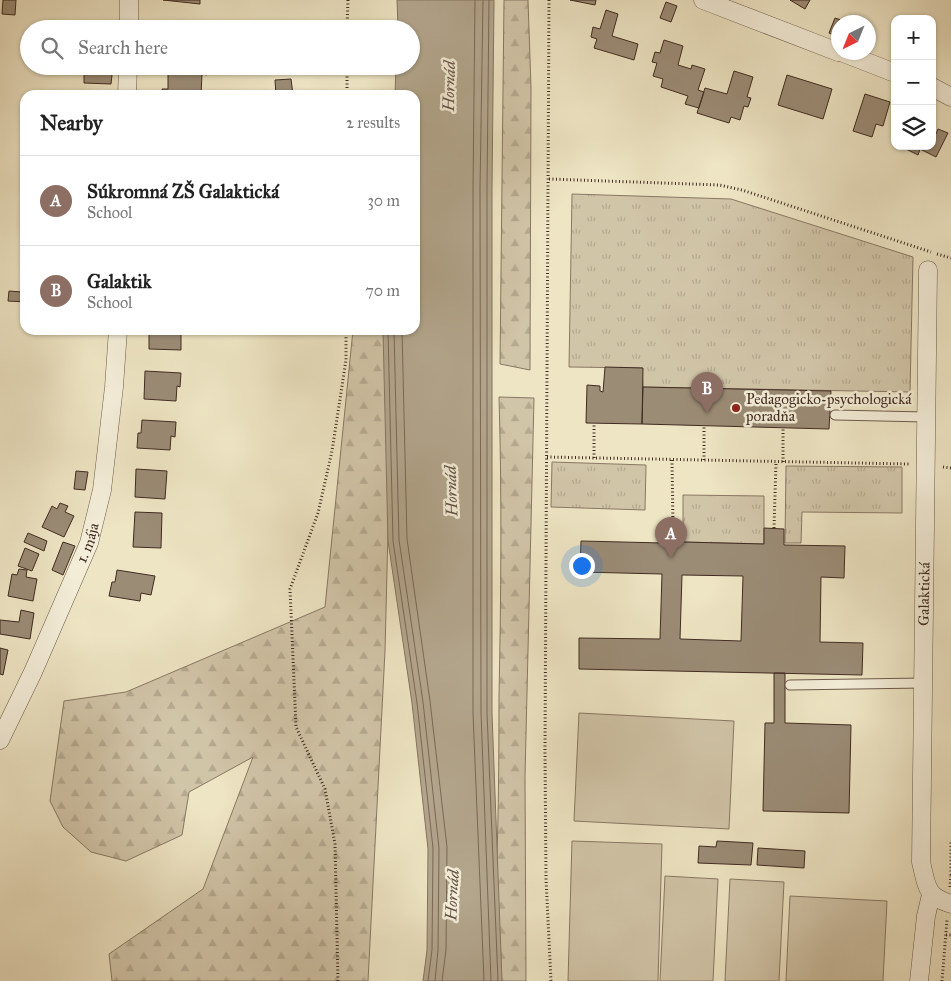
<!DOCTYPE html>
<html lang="en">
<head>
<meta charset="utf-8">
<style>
  body { margin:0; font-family:"IM FELL Great Primer",serif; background:#f6f6f6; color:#222 }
  .controls { position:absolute; right:15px; top:15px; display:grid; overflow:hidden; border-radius:10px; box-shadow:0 1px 4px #0004 }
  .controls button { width:45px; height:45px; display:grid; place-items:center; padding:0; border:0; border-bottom:1px solid #e0e0e0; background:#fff; color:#222; font:25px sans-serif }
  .compass { position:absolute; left:831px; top:15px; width:45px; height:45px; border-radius:50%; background:#fff; box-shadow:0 1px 4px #0004; rotate:223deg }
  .you { position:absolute; left:581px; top:565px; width:18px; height:18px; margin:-12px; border:4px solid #fff; border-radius:50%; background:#1a73e8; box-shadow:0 0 0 8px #1a73e833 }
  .badge { display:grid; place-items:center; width:32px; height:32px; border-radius:50%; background:#db2777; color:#fff; font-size:16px; font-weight:700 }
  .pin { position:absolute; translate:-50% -41px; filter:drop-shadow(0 1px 2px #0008) }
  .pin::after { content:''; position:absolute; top:26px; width:18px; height:15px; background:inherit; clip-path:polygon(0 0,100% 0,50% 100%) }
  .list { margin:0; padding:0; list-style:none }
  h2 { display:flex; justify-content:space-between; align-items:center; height:65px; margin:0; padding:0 20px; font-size:21px }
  h2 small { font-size:16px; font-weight:400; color:#767676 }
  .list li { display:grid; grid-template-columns:32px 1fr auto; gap:15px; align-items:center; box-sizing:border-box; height:90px; padding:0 20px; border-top:1px solid #e0e0e0 }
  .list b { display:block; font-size:19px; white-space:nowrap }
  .list p { margin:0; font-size:16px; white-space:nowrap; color:#767676 }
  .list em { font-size:16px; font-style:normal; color:#767676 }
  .icon { flex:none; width:28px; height:28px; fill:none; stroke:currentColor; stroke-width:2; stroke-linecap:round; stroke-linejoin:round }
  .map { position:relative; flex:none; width:951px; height:981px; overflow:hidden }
  .search { position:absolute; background:#fff; box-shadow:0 1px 4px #0004; left:20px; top:20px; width:400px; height:55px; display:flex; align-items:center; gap:12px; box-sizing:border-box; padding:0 18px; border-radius:28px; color:#767676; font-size:19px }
  .panel { position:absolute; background:#fff; box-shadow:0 1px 4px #0004; left:20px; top:90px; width:400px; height:245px; border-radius:15px }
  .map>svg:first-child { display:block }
  .grass { fill:url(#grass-tufts); stroke:#897864 }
  .forest { fill:url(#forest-firs); stroke:#897864 }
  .garden { fill:#d1c5a8; stroke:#897864 }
  .water { fill:#b3a68d; stroke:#857562 }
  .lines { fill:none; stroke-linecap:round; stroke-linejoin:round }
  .shore { stroke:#7a6857; stroke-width:1 }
  .building { fill:#9b8c76; stroke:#412b21; fill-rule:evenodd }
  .service-casing { stroke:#6c5a4a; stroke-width:11 }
  .minor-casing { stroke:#6c5a4a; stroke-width:19 }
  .path { stroke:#412b21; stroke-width:3; stroke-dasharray:1 2.5; stroke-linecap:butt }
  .service { stroke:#f4eed9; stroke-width:9 }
  .minor { stroke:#f4eed9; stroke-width:18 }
  .poi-dot { fill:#8f2418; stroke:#f4eed9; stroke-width:2 }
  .labels { text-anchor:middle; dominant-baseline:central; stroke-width:5; stroke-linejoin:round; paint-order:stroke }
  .poi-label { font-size:15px; fill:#412b21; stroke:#f4eed9; text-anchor:start }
  .street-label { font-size:15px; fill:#412b21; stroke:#f4eed9 }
  .water-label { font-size:16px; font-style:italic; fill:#635041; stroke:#f4eed9 }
</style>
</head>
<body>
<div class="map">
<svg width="951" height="981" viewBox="0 0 951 981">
  <defs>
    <pattern id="grass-tufts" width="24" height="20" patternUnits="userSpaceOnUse" patternTransform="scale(1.25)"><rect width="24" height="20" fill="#d1c5a8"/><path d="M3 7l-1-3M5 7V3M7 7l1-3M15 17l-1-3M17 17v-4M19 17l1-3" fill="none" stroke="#b5a990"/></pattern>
    <pattern id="forest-firs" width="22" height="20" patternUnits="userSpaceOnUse" patternTransform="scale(1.25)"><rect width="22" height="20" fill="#d1c5a8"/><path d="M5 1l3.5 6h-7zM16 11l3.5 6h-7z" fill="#b5a990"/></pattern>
  </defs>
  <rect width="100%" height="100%" fill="#eee5c4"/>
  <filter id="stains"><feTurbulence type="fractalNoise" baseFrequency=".004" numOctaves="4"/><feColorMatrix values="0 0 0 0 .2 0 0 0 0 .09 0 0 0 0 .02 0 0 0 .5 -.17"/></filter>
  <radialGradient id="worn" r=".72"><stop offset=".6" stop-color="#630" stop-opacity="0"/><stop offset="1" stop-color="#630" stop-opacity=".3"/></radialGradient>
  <path class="grass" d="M572 194 731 199 913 257 910 392 643 387 642 368 569 367Z
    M552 462 646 465 645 510 551 507Z
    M786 466 902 467V513L802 512 801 543H785Z
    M683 495 764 496V544L683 542Z"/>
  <path class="forest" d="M504 0H528L531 88 530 370 500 364Z
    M353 330H393L385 651 368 981H112L109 954 203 889 253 757 189 792 182 835 126 861 91 852 63 827 50 801 64 701 126 692 325 607Z
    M499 397 534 398 525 777 526 981H490C498 887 499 791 499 697 501 597 502 497 499 397Z"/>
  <path class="garden" d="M579 713 734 721 729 829 574 821Z
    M572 841 662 844 658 981H568Z
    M665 876 718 879 713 981H660Z
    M730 879 784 882 779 981H725Z
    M790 896 887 901 883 981H786Z"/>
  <path class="water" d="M397 0H494L492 189V713L502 981H423L427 950 428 849 412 703 388 541 383 330H415V95H395L396 66H411V29H398Z"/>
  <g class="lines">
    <path class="shore" d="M475 0 473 189V713L484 981
      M483 0 480 189 481 713 491 981
      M489 0 487 189V713L498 981
      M388 330 393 541 417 703 433 848 432 950 428 981
      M394 330 399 540 423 702 439 848 438 950 435 981
      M402 330 407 539 430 701 447 847 446 950 442 981"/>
  </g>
  <path class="building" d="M3 0H16L15 15 2 14Z
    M163 0H200V4Z
    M570 0H596L595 5Z
    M790 0H810L805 9Z
    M666 2 677 6 671 22 660 18Z
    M606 10 618 14 612 36 638 44 634 60 594 48 597 39 591 37 593 27 600 29Z
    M835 18 847 22H838V37L829 33Z
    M163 25 193 26V29H163Z
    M664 40 683 46 678 65 691 69 692 65 705 69 698 90 704 92 699 108 685 104 688 96 661 87 663 79 653 76 657 63 652 62 655 52 660 53Z
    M84 66H113L111 84 84 83Z
    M191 66H207V75L202 74 201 95H162V89H168V74H190Z
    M734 71 753 77 747 97 751 98 748 107 744 106 740 120 731 117 729 123 697 113 705 88 727 94Z
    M787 75 832 89 823 119 778 105Z
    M291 79 293 95H276L275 80Z
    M865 94 890 102 883 126 876 124 872 137 853 131Z
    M938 129 948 133 936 157 920 149 918 155 900 146H932V132L936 134Z
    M22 288H25V302L8 301 9 291 22 292Z
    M149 330H181V350L149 349Z
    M605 367 643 368 642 424 586 423 587 385 600 386V391L603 392Z
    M145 371 181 373 180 387 177 386 176 401 144 399Z
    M643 387 831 391 829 429 642 424Z
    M142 420 176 422 175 437 171 436 170 450 137 448 138 433H141Z
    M136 469 167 471 165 499 135 497Z
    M76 471 88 472 85 490 74 489Z
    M60 503 68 506 65 512 74 516 64 537 42 527 52 506 57 509Z
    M135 512 162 513 161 548 133 547Z
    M664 526H683V542L764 544V528L784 529V545L845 546 844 578 821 577 820 642 863 643 862 675 579 669V638L660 639 662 574 580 572 581 541 663 543ZM682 575 743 576 741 641 680 639Z
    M28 533 47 541 44 551 24 542Z
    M63 542 75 546 63 575 52 570Z
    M25 548 39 554 32 571 18 566Z
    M19 569 27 570 26 577 37 579 33 601 8 596 12 574 17 575Z
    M117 570 155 576 151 595 141 593 140 601 109 596 112 582H115Z
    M21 610 34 613 30 639 0 634V620L19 622Z
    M0 648 8 650 3 675 0 674Z
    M774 673H785V723L851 725 849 813 763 811 765 723H774Z
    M717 841 753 843 751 865 698 863 699 846 716 847Z
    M758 848 805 851 804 868 757 865Z"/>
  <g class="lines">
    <defs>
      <path id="service" d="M835 415 926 417
        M790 685 923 683"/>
      <g id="minor">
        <path d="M703 0 838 52"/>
        <path d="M129 29V0"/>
        <path d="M841 52 895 73"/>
        <path d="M932 87 951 97"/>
        <path d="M127 95 128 66"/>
        <path d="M928 270 921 862C927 886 925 896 951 904"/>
        <path id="s1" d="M0 740 33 672 89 543 102 490 114 387 118 330"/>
        <path d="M919 981 926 916 931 895"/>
      </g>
    </defs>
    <use href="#service" class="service-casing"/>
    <use href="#minor" class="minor-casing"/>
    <path class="path" d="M549 0 545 750 546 879 551 981
      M347 29 348 0
      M347 95V66
      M549 179 719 185 742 190 931 252
      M937 254 951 258
      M547 457 909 464
      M594 458V423
      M672 460 673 526
      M704 460V426
      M783 462V428
      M943 467 951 468
      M774 528 776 462
      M951 875V842
      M950 887 951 875
      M946 935H951
      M338 981 335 844 325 789 296 727 290 589 318 513 332 451 346 360V330
      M942 981 947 920"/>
    <use href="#service" class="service"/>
    <use href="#minor" class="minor"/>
  </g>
  <circle class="poi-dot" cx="736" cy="408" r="5"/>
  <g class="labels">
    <g class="poi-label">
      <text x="746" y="399">Pedagogicko-psychologická<tspan x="746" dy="17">poradňa</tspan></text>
    </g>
    <g class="street-label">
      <text stroke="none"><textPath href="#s1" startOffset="216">1. mája</textPath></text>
      <text transform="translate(924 594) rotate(-89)">Galaktická</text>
    </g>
    <g class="water-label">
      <text transform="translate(449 86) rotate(-89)">Hornád</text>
      <text transform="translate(451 491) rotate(-92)">Hornád</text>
      <text transform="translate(452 895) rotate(-87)">Hornád</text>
    </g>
  </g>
  <rect width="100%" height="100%" filter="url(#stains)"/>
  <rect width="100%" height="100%" fill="url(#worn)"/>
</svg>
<div class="controls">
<button>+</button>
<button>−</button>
<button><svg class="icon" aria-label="layers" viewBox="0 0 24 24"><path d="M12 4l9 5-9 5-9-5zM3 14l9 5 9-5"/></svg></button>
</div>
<svg class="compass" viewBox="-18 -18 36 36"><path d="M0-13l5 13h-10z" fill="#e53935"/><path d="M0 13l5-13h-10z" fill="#767676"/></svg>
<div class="you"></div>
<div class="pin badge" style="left:671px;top:558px;background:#8d6e63">A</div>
<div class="pin badge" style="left:707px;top:413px;background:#8d6e63">B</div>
<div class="search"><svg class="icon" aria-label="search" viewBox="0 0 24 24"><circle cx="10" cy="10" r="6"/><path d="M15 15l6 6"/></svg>Search here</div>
<section class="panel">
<h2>Nearby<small>2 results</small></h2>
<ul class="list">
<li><span class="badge" style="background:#8d6e63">A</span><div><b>Súkromná ZŠ Galaktická</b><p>School</p></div><em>30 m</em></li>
<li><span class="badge" style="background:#8d6e63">B</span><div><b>Galaktik</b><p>School</p></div><em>70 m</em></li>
</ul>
</section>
</div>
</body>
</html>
